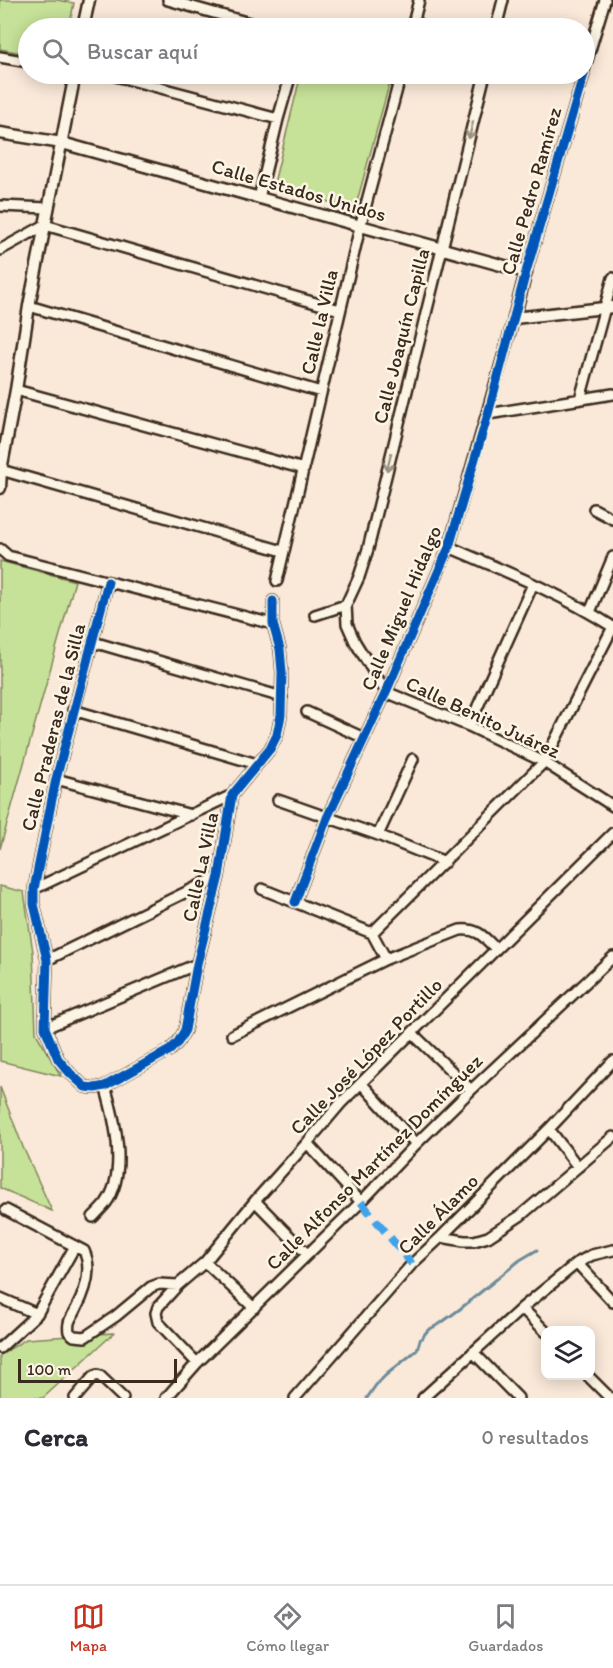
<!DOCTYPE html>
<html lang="es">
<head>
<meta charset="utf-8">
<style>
  body { margin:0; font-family:Itim,sans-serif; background:#f7f7f7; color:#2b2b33 }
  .controls { position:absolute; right:18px; bottom:18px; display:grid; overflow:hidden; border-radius:12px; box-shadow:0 3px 15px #0003 }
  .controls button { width:54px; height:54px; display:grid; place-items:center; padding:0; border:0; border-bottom:2px solid #e1e1e2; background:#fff; color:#2b2b33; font:30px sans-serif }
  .scale { position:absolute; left:18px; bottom:15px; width:159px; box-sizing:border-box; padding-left:6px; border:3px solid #3b2a1e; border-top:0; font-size:16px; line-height:21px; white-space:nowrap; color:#3b2a1e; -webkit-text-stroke:4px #fcf5e5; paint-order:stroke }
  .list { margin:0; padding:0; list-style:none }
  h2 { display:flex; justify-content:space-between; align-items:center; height:78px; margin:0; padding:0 24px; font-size:26px }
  h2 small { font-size:20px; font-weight:400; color:#7c7c81 }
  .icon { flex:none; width:33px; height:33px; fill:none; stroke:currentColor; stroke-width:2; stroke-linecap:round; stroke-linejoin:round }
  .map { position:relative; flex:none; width:613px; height:1398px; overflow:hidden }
  .search { position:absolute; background:#fff; box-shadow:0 3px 15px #0003; left:18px; right:18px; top:18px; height:66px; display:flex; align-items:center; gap:15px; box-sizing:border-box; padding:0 21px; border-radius:33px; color:#7c7c81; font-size:22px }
  .sheet { height:186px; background:#fff }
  nav { display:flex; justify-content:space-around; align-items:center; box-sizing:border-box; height:84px; border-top:2px solid #e1e1e2; background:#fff; font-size:16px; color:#7c7c81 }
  nav a { display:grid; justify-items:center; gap:3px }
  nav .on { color:#c8321e }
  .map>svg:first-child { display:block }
  .green { fill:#c6e198; stroke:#80865b; stroke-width:1.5 }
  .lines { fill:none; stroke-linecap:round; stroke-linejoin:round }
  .stream { stroke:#6c8b9a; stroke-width:3 }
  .minor-casing { stroke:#3b2a1e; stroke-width:14 }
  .tertiary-casing { stroke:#3b2a1e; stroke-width:15 }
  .minor { stroke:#fcf5e5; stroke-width:9 }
  .tertiary { stroke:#fcf5e5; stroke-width:10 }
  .quiet { stroke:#3fa3ea; stroke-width:8; stroke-dasharray:15 8; stroke-linecap:butt }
  .cycleway-casing { stroke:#fcf5e5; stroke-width:13 }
  .cycleway { stroke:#0057b8; stroke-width:9 }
  .oneway { stroke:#9c9082 }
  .labels { text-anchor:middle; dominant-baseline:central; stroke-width:5; stroke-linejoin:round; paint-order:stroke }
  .street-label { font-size:20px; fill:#3b2a1e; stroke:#fcf5e5 }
</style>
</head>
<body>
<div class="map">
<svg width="613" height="1398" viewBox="0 0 613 1398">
  <rect width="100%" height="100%" fill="#fae9d9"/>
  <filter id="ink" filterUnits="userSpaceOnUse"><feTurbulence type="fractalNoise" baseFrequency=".0167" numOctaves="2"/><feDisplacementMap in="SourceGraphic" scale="12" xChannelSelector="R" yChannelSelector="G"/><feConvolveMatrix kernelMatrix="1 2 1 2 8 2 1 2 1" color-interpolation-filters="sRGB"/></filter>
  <g filter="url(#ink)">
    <path class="green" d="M0 0H57L74 3 69 28H28V54L0 49Z
      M301 74H392L355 209 273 187Z
      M0 561 75 581 0 849Z
      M0 886 24 892 33 952 36 1033 61 1076 0 1061Z
      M0 1087 23 1147 52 1211 0 1188Z
      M114 1333 43 1398H0V1355L26 1339Z"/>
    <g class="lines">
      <path class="stream" d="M367 1398 376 1385 386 1375 417 1350 420 1340 428 1330 441 1323 460 1309 520 1260 537 1250"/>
      <defs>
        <path id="minor" d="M168 0 267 28
          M412 28 419 0
          M496 28 503 0
          M0 57 28 62
          M584 70 605 0
          M108 74 278 119
          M259 198 278 119 291 74
          M0 206 48 208
          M0 250 45 225 340 310
          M526 272 584 74
          M29 306 321 392
          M16 390 304 469
          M580 399 613 278
          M488 414 613 394
          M1 470 283 551
          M594 509 613 519
          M449 547C505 571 562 594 613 627
          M0 549 8 556 273 624
          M277 581 360 227 401 74
          M108 582 56 779 34 889V904L47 960 45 1028 58 1059 70 1073 85 1087 95 1088 105 1086 170 1050 178 1042 185 1030 197 964 219 876 232 795 270 749 277 735 281 715 282 672 280 649 273 624V601
          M346 605 359 577 368 549 485 74
          M590 612 613 557
          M315 615 346 605 347 624 355 642 386 692 469 726 544 762 613 806
          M93 642 282 697
          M73 710 257 764
          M307 712 364 738
          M469 726 533 584
          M56 779 191 815
          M278 800 378 835 445 862
          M378 835 413 759
          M34 889 232 795
          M262 889 372 933 386 959
          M295 902 327 818 386 692 449 547 514 318
          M372 933 544 762 613 627
          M47 960 219 876
          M45 1028 197 964
          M412 1033 471 1090
          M232 1035 386 959 460 930C478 928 484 937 496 949
          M361 1083 416 1144
          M549 1129 578 1167
          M307 1143 361 1202
          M255 1201 307 1254
          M6 1210 84 1251C93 1270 85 1292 76 1309 72 1317 67 1321 69 1332L74 1336 85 1337 116 1316 151 1287 159 1284 178 1285
          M93 1217C97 1213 102 1208 106 1203 128 1172 115 1119 105 1086
          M441 1237 464 1241H474L488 1237 520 1216 613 1137
          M205 1262 254 1308
          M577 1263 613 1302
          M0 1298 37 1314
          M522 1308 546 1332
          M0 1348 37 1314 75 1246
          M473 1352 518 1398
          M197 1363 158 1322 156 1313 158 1307 178 1285 205 1262 255 1201 307 1143 341 1103 613 833
          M588 1376 610 1398
          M75 1398 93 1377 97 1375 100 1376 123 1398
          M166 1398 197 1363 361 1202 416 1144 471 1090 613 957
          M295 1398 412 1264 441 1237 549 1129 613 1061
          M423 1398 522 1308 577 1263 592 1255 613 1250"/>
        <path id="tertiary" d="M83 28 89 0
          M0 133 62 143 526 272 514 318 613 307
          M0 488 1 470 16 390 29 306 75 74"/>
      </defs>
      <use href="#minor" class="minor-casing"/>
      <use href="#tertiary" class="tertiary-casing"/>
      <use href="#minor" class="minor"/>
      <use href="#tertiary" class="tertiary"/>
      <path class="quiet" d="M361 1202 412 1264"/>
      <defs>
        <path id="cycleway" d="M108 582 56 779 34 889V904L47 960 45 1028 58 1059 70 1073 85 1087 95 1088 105 1086 170 1050 178 1042 185 1030 197 964 219 876 232 795 270 749 277 735 281 715 282 672 280 649 273 624V601
          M295 902 327 818 386 692 449 547 488 414 526 272 584 74"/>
      </defs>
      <use href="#cycleway" class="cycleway-casing"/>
      <use href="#cycleway" class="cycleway"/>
    </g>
    <defs><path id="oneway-shaft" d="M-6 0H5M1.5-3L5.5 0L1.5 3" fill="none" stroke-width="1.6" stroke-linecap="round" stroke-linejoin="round" transform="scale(1.5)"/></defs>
    <g class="oneway">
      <use href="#oneway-shaft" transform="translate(471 130) rotate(104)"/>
      <use href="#oneway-shaft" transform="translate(389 462) rotate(104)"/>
    </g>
  </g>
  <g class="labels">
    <g class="street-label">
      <text transform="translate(299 190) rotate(16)">Calle Estados Unidos</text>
      <text transform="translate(531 191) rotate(-74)">Calle Pedro Ramírez</text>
      <text transform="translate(319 322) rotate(-77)">Calle la Villa</text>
      <text transform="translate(401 336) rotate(-76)">Calle Joaquín Capilla</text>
      <text transform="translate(401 608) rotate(-67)">Calle Miguel Hidalgo</text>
      <text transform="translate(483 717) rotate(25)">Calle Benito Juárez</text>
      <text transform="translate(53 727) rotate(-76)">Calle Praderas de la Silla</text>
      <text transform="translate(200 867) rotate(-78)">Calle La Villa</text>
      <text transform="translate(366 1056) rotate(-46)">Calle José López Portillo</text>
      <text transform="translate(374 1162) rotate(-45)">Calle Alfonso Martínez Domínguez</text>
      <text transform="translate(438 1214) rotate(-45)">Calle Álamo</text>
    </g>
  </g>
</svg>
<div class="controls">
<button><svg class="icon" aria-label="layers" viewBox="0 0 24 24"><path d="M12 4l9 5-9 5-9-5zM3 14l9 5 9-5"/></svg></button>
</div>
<div class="scale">100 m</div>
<div class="search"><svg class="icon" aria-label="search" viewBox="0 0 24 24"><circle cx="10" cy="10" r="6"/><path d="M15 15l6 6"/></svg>Buscar aquí</div>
</div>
<section class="sheet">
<h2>Cerca<small>0 resultados</small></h2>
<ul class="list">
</ul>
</section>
<nav>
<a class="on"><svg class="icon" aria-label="map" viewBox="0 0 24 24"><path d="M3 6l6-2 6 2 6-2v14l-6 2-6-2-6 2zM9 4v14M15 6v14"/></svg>Mapa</a>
<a><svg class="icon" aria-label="directions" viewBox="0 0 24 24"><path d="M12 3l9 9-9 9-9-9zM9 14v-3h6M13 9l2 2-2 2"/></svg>Cómo llegar</a>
<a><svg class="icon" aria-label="saved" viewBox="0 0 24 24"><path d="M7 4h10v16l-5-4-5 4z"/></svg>Guardados</a>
</nav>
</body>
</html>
